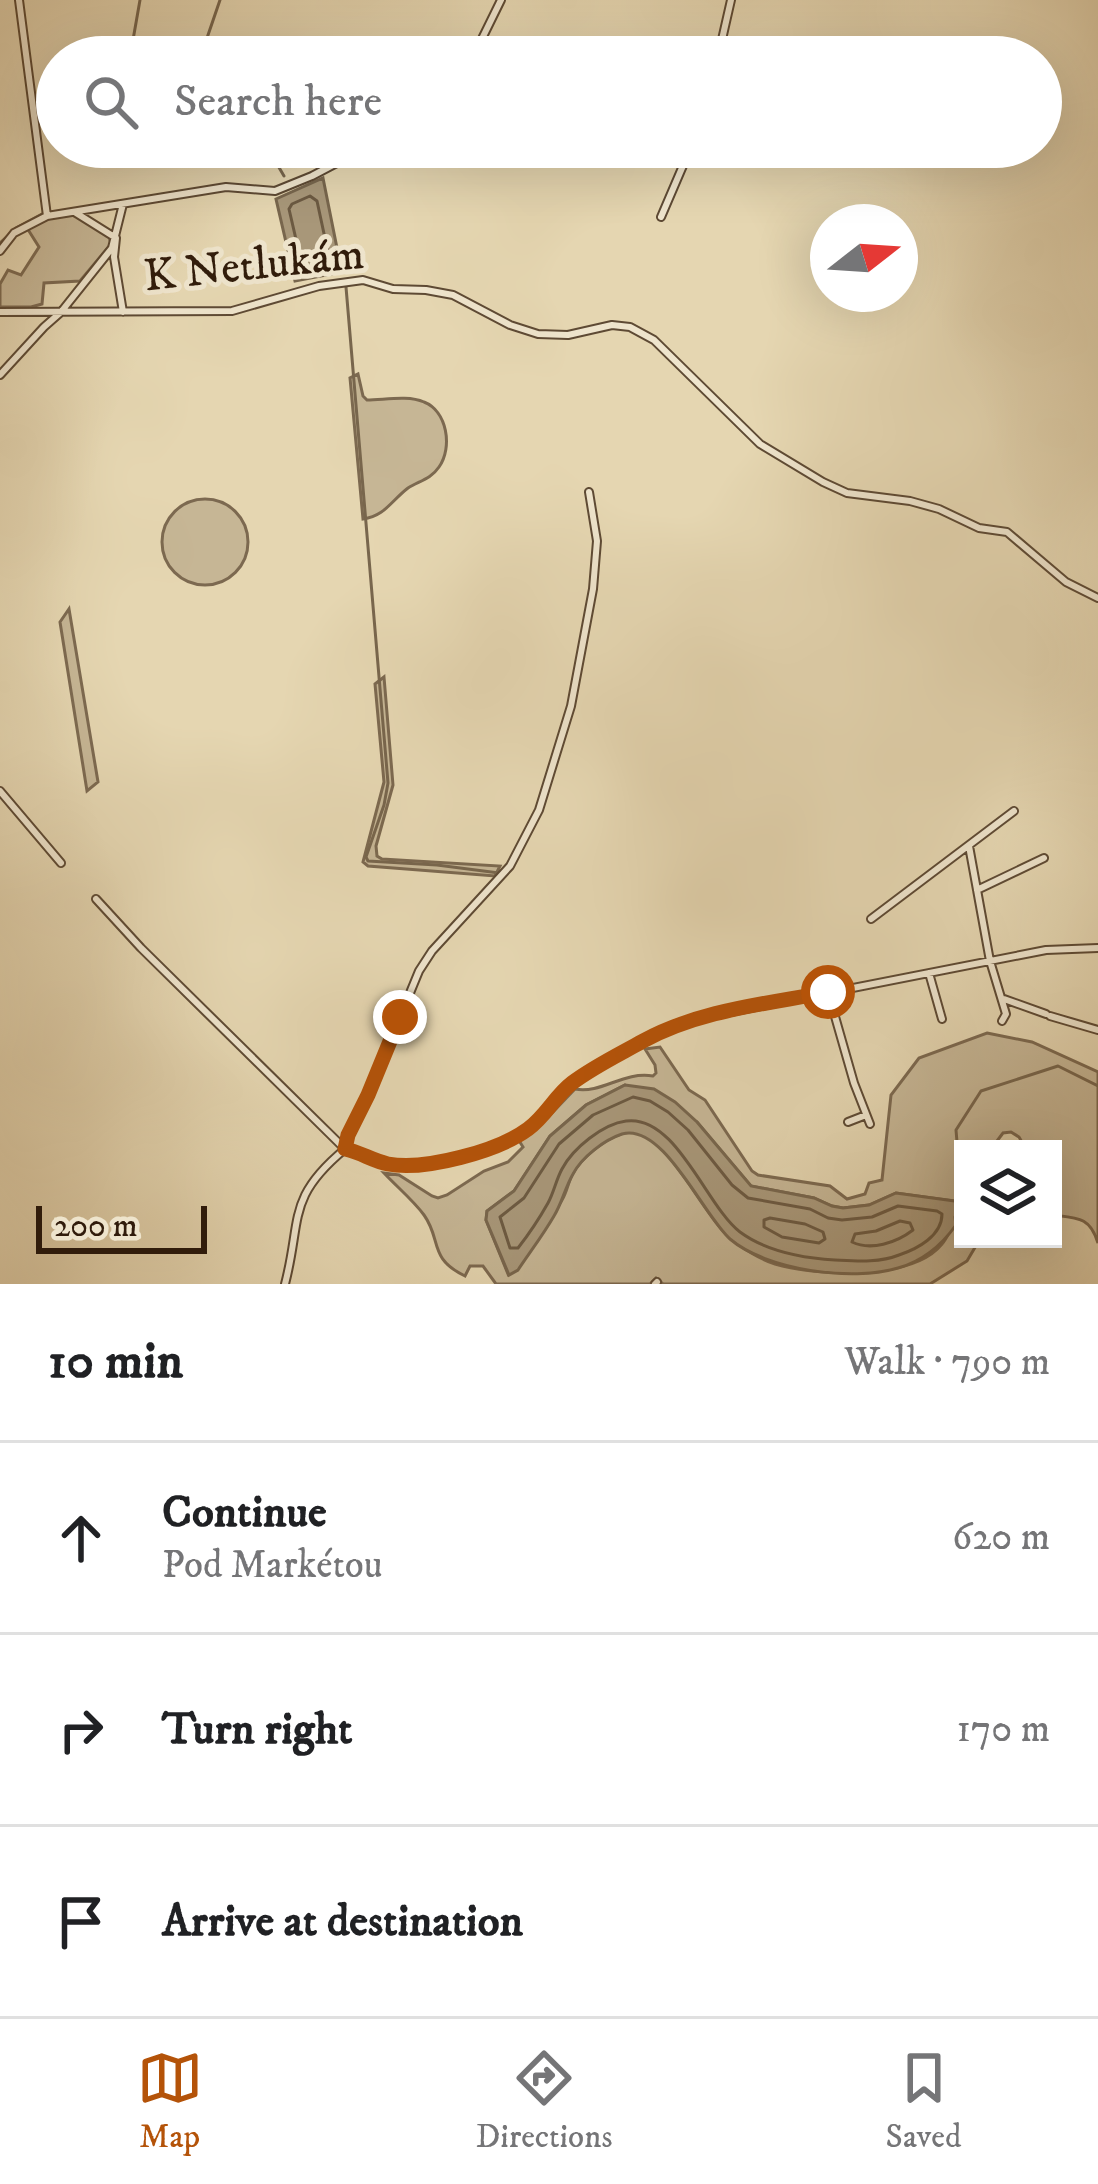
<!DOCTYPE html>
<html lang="en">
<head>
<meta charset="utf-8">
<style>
  body { margin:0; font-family:"IM FELL DW Pica",serif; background:#f6f6f6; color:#202124 }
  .controls { position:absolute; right:36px; bottom:36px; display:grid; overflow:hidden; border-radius:0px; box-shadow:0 12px 48px #0002 }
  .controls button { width:108px; height:108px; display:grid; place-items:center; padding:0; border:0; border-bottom:3px solid #e0e0e0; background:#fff; color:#202124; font:60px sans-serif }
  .compass { position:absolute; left:810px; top:204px; width:108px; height:108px; border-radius:50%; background:#fff; box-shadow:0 12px 48px #0002; rotate:73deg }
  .scale { position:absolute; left:36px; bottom:30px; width:171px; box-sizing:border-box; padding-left:12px; border:6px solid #311c0b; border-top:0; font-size:33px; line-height:42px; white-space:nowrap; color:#311c0b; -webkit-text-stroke:9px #eee4cc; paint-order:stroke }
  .stop { position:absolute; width:36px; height:36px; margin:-27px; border:9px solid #b45309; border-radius:50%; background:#fff }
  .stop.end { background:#b45309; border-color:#fff; box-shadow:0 3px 12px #0008 }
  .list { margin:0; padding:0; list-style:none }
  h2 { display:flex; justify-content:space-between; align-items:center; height:156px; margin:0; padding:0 48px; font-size:51px }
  h2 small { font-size:39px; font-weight:400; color:#757577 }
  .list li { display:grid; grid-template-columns:78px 1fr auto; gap:36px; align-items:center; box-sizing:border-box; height:192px; padding:0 48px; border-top:3px solid #e0e0e0 }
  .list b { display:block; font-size:45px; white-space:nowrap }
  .list p { margin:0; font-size:39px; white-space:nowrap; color:#757577 }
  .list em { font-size:39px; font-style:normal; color:#757577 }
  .icon { flex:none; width:66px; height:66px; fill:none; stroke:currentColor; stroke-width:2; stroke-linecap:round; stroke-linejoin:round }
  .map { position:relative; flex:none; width:1098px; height:1284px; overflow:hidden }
  .search { position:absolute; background:#fff; box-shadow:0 12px 48px #0002; left:36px; right:36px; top:36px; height:132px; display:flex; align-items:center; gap:30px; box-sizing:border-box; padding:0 42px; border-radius:66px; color:#757577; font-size:45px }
  .sheet { height:732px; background:#fff }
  nav { display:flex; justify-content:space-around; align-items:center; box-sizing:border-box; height:168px; border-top:3px solid #e0e0e0; background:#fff; font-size:33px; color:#757577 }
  nav a { display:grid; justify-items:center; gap:6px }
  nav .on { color:#b45309 }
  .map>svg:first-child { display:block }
  .green { fill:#c6b695; stroke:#7c6950; stroke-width:3; fill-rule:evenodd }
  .water { fill:#a89779; stroke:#78664d; stroke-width:3 }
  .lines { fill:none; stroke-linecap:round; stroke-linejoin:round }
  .shore { stroke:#6c5a42; stroke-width:3 }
  .stream { stroke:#78664d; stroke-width:3 }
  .minor-casing { stroke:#5e4a34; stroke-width:10 }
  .minor { stroke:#eee4cc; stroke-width:6 }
  .route { stroke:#b45309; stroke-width:15 }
  .labels { text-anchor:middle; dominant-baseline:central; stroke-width:10; stroke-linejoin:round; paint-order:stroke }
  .street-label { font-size:45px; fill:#311c0b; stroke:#eee4cc }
</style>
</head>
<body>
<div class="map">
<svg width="1098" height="1284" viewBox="0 0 1098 1284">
  <rect width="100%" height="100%" fill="#e5d6b1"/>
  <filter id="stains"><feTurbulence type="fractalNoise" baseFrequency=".00167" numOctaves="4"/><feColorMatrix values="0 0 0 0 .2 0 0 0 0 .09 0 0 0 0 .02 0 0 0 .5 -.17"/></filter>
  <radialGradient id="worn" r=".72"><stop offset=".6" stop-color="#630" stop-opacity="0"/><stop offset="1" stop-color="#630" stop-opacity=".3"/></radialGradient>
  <path class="green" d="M69 215 76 216 109 236 111 244 80 281 44 283 42 304 31 307H0V284L8 270 21 275 39 247 27 228 50 218Z
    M358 374 363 396 367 400C384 400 408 395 424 402 447 411 453 447 439 467 431 479 419 481 408 488 391 501 385 516 363 519L350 378Z
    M162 542a43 43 0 1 1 86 0a43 43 0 1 1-86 0Z
    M69 609 98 782 87 791 60 622Z
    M384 677 393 785 376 846 377 856 382 859 500 866 495 876 368 866 363 862 384 782 375 684Z
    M987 1033 1032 1042 1098 1072V1243C1090 1217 1078 1218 1053 1215V1149H1026L1019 1137 1011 1132 1003 1133 991 1149H963V1239H980L967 1261 930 1284H663L656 1278 650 1284H496L483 1266H470L465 1276C428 1258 442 1240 424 1215 413 1200 397 1187 384 1173L399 1175 432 1196 438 1198 447 1195 484 1171 508 1162 523 1147 518 1139 549 1116 575 1089C602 1094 623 1071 653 1076L656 1073 655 1065 645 1049 660 1047 689 1090 705 1100 752 1171 758 1175 830 1186 847 1199 865 1194 869 1183 882 1180 891 1095 919 1058ZM625 1085 697 1122 751 1186 814 1198 832 1206 843 1208 869 1205 896 1193 961 1202C956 1215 951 1234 942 1244 912 1281 816 1276 775 1264 762 1260 746 1250 735 1242 705 1222 667 1129 630 1132 610 1134 581 1157 572 1175 568 1183 567 1192 562 1200 547 1226 526 1250 508 1274L486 1220 487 1211 514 1191 550 1136 586 1105Z"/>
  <path class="water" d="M323 178 341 268 337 273 295 281 276 199Z
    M625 1085 654 1089 675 1102 697 1122 751 1186 814 1198 832 1206 843 1208 869 1205 896 1193 962 1202 955 1217 956 1225C941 1246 923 1261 898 1268 852 1282 766 1270 730 1239 703 1215 663 1122 622 1134 604 1140 582 1157 573 1174 565 1188 562 1203 554 1216 543 1235 530 1252 518 1270L509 1275 486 1220 487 1211 514 1191 550 1136 586 1105Z"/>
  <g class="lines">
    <path class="shore" d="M310 196 317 201 329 257 325 263 306 266 301 261 289 209 292 204Z
      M633 1097 650 1101 668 1112 688 1130 732 1185 748 1198 810 1209 828 1218 842 1220 872 1217 898 1206 937 1211 942 1214C942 1236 917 1249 899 1255 879 1263 856 1261 835 1260 802 1258 767 1252 740 1232 706 1206 676 1114 626 1121 603 1124 573 1148 562 1169 556 1180 554 1192 548 1203 539 1219 529 1234 518 1248H510L500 1217 524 1198 559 1144 593 1115Z
      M770 1218 805 1224 823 1232 825 1239 819 1243 782 1237 764 1227V1220Z
      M900 1221 910 1223 913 1230C896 1243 871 1251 852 1242L855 1234 876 1231Z"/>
    <path class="stream" d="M130 57 140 0
      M213 57 207 38 220 0
      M267 147 284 176
      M0 243 16 228 42 214
      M346 287 388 783 384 805 366 857 368 861 437 865 499 873
      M962 1202 956 1130 981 1091 1058 1066 1098 1086"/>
    <defs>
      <path id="minor" d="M19 0 47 216
        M473 57 501 0
        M718 57 731 0
        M76 213 116 238 114 257 123 312
        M661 217 691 147
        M0 251 14 233 47 216 226 187 275 191 312 176 367 147
        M0 312 232 311 319 286 363 280 393 289 426 290 453 295 510 325 538 334 568 335 612 325 630 327 654 340 760 444 823 482 847 493 910 501 939 509 979 528 1007 532 1066 582 1098 598
        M0 375 44 327 61 312 112 248 123 204
        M0 791 61 863
        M969 846 990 961 1006 1014 1002 1021
        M977 890 1044 858
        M96 899 141 948 345 1149
        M871 919 1014 811
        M929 973 942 1019
        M828 992 854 1083 870 1124
        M1004 999 1046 1014
        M1050 1016 1098 1030
        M848 1122 866 1115
        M345 1149C360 1152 374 1161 389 1164 429 1171 501 1151 532 1125 550 1111 559 1091 578 1078 614 1054 655 1036 695 1019L1046 950 1098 948
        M345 1149 348 1135 368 1095 419 971 432 951 510 866 539 810 571 706 593 589 597 541 589 492
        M285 1284C302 1219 286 1198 345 1149
        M655 1284 657 1282"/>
    </defs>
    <use href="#minor" class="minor-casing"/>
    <use href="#minor" class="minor"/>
  </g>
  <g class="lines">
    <path class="route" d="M400 1017 368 1095 348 1135 345 1149C360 1152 373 1161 388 1164 425 1171 498 1151 528 1129 546 1116 555 1096 572 1083 593 1067 620 1054 643 1041 700 1010 766 1004 828 992"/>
  </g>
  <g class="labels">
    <g class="street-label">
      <text transform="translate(254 266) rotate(-6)">K Netlukám</text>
    </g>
  </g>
  <rect width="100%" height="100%" filter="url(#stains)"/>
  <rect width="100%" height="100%" fill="url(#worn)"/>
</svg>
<div class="controls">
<button><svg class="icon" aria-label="layers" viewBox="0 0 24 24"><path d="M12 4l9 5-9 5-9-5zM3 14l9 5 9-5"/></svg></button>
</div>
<svg class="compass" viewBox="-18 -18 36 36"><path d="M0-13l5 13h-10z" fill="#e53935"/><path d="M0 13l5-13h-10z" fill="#757577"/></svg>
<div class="scale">200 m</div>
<div class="stop" style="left:828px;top:992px"></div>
<div class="stop end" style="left:400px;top:1017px"></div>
<div class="search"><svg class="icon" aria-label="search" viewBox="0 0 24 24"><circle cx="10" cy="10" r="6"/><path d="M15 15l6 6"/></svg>Search here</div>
</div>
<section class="sheet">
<h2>10 min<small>Walk · 790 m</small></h2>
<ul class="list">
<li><svg class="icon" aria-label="ahead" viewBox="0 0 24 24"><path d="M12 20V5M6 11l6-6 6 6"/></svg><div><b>Continue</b><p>Pod Markétou</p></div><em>620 m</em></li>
<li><svg class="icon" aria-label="right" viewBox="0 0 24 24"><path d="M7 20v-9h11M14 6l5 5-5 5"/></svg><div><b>Turn right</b></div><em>170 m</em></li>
<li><svg class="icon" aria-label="arrive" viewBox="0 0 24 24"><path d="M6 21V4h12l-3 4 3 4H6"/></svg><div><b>Arrive at destination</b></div></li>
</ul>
</section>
<nav>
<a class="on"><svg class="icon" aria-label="map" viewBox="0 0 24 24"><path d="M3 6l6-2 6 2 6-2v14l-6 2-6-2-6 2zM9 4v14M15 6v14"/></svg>Map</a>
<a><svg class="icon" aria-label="directions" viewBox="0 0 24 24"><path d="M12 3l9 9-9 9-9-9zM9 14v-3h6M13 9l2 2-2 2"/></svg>Directions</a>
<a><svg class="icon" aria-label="saved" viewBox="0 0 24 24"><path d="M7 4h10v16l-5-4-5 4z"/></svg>Saved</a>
</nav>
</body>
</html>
